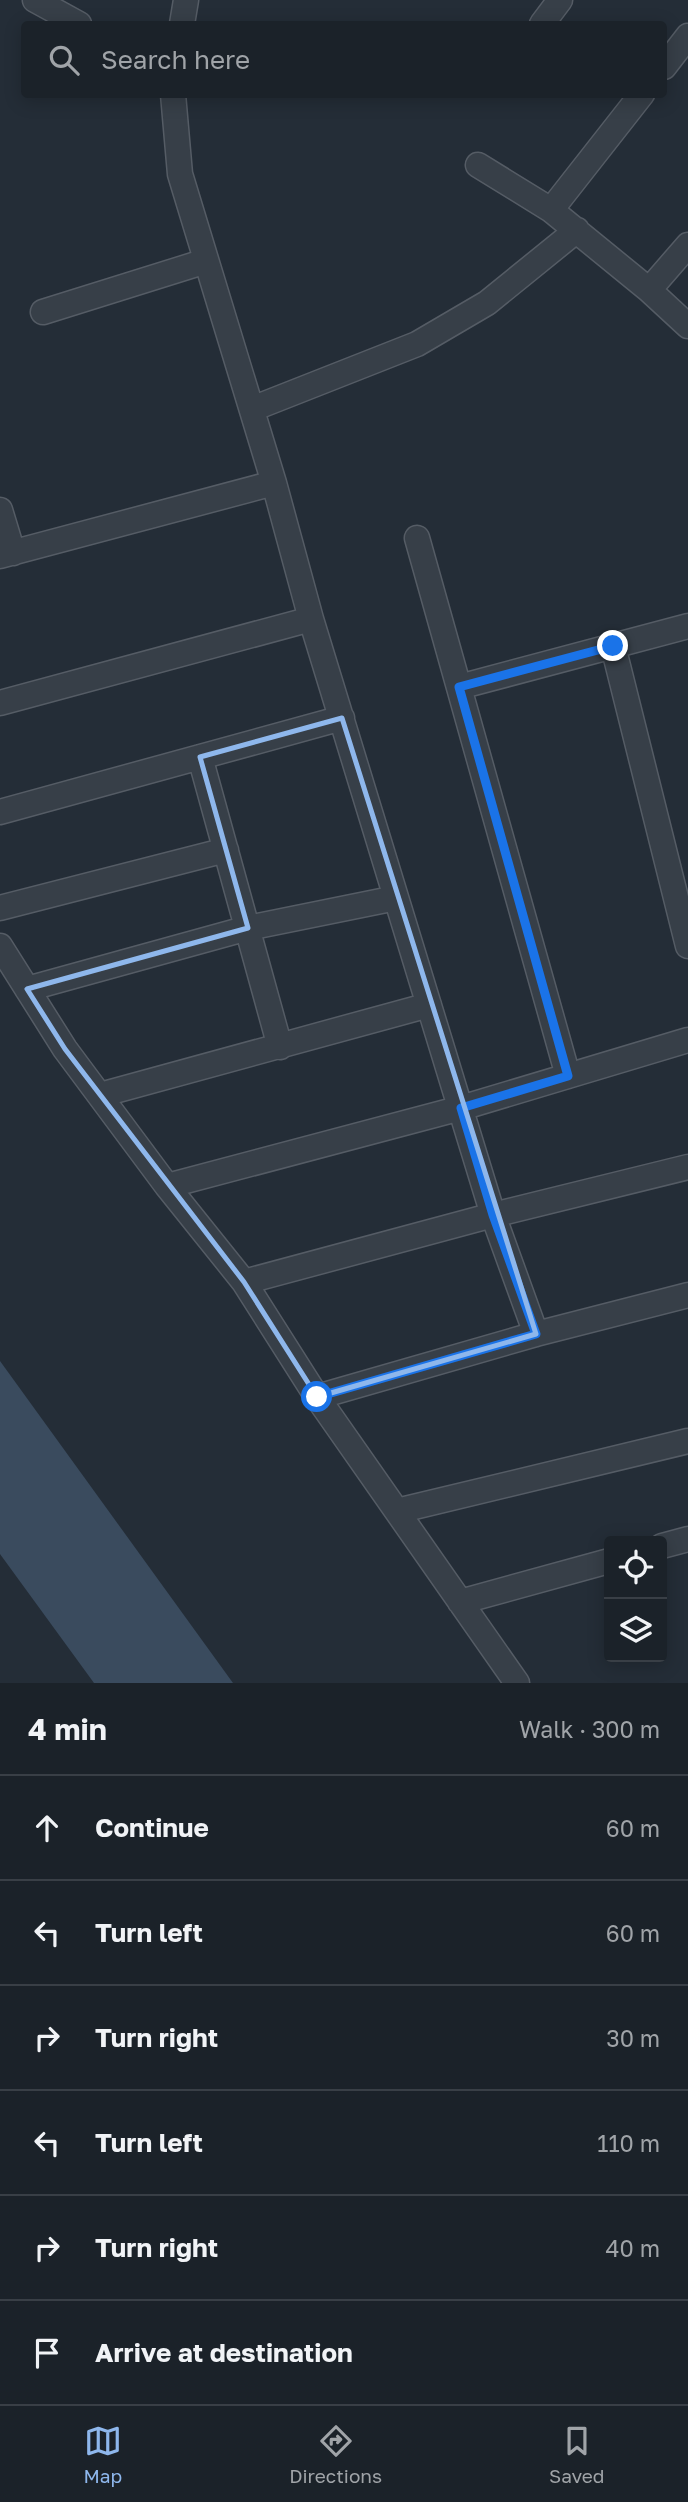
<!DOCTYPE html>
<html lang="en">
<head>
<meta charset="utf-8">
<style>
  body { margin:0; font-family:"Golos Text",sans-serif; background:#242a31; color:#f1f3f6 }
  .controls { position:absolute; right:21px; bottom:21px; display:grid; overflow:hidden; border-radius:7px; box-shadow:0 4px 18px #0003 }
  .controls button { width:63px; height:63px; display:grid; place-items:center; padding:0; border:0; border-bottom:2px solid #393f46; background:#1b2229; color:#f1f3f6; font:35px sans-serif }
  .stop { position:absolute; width:21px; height:21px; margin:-16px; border:5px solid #1a73e8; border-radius:50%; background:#fff }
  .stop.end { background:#1a73e8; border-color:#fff; box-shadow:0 2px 7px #0008 }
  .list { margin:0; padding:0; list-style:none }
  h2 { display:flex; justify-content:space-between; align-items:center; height:91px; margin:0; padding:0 28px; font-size:30px }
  h2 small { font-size:23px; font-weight:400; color:#a0a4a8 }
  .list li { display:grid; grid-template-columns:46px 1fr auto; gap:21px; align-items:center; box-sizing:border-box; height:105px; padding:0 28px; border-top:2px solid #393f46 }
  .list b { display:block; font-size:26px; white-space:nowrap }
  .list em { font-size:23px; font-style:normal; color:#a0a4a8 }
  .icon { flex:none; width:38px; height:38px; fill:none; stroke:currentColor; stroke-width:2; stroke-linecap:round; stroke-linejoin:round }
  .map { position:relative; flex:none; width:688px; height:1683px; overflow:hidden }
  .search { position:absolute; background:#1b2229; box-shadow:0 4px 18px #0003; left:21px; right:21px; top:21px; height:77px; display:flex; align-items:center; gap:18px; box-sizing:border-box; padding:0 24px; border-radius:7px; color:#a0a4a8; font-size:26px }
  .sheet { height:721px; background:#1b2229 }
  nav { display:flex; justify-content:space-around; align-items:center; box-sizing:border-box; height:98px; border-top:2px solid #393f46; background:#1b2229; font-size:19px; color:#a0a4a8 }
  nav a { display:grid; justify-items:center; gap:4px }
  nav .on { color:#8eb7ec }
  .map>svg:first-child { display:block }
  .water { fill:#3a4b5e }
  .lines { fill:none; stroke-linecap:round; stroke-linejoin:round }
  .minor-casing { stroke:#555c65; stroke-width:27 }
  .minor { stroke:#373f48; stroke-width:24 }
  .route { stroke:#1a73e8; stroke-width:9 }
  .marked { fill:none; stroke:#8eb7ec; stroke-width:5; stroke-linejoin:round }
</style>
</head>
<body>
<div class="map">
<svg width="688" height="1683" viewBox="0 0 688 1683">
  <rect width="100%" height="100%" fill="#242d37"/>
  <path class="water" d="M0 1361 233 1683H94L0 1554Z"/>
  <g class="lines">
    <defs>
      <path id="minor" d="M35 0 79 24
        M182 24 186 0
        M542 24 560 0
        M664 67 688 36
        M173 94 180 174 274 483 311 619 493 1215 536 1334
        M478 165 551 210 649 290 688 326
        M551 210 642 94
        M649 290 688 245
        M43 312 206 261
        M252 409 417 344 487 303 577 230
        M0 510 13 553
        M417 538 568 1076
        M0 556 274 483
        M613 646 688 946
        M459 687 688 626
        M0 703 311 619
        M200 757 280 1047
        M0 812 342 718
        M0 908 226 850
        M0 946 65 1049 167 1186 244 1282 317 1397 517 1683
        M27 989 248 928 396 898
        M100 1095 429 1005
        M167 1186 461 1108 688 1040
        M244 1282 493 1215 688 1167
        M317 1397 536 1334 688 1295
        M397 1511 688 1441
        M662 1546 688 1539
        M460 1602 609 1561"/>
    </defs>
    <use href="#minor" class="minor-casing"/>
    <use href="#minor" class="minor"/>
  </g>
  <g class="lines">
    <path class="route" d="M317 1397 536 1334 493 1215 461 1108 568 1076 459 687 613 646"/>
  </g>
  <path class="marked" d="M342 718 536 1334 317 1397 244 1282 65 1049 27 989 248 928 200 757Z"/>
</svg>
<div class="controls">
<button><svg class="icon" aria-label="locate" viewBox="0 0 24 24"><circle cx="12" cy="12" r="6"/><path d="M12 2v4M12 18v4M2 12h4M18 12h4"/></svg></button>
<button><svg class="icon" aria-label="layers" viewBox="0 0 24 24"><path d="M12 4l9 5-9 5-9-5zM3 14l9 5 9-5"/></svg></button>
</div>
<div class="stop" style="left:317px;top:1397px"></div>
<div class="stop end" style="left:613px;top:646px"></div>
<div class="search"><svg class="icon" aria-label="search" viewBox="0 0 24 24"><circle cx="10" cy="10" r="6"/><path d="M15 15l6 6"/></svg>Search here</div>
</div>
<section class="sheet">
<h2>4 min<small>Walk · 300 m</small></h2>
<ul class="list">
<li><svg class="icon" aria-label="ahead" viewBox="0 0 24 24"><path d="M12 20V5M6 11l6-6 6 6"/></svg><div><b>Continue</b></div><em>60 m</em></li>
<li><svg class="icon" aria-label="left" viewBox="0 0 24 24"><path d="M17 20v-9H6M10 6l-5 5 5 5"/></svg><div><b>Turn left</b></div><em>60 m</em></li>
<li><svg class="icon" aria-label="right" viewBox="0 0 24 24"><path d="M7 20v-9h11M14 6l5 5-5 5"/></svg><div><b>Turn right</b></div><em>30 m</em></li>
<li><svg class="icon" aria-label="left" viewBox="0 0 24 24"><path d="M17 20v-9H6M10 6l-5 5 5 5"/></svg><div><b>Turn left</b></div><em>110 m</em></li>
<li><svg class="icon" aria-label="right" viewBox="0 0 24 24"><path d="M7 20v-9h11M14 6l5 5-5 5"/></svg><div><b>Turn right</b></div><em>40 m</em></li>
<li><svg class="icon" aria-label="arrive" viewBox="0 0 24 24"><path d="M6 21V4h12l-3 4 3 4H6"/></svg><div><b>Arrive at destination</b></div></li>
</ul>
</section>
<nav>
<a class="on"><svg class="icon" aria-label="map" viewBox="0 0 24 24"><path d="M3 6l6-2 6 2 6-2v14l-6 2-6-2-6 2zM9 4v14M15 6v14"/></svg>Map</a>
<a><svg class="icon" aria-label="directions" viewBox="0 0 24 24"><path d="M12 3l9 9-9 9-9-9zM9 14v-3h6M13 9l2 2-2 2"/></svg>Directions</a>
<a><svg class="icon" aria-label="saved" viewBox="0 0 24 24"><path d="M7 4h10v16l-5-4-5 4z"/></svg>Saved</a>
</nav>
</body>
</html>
